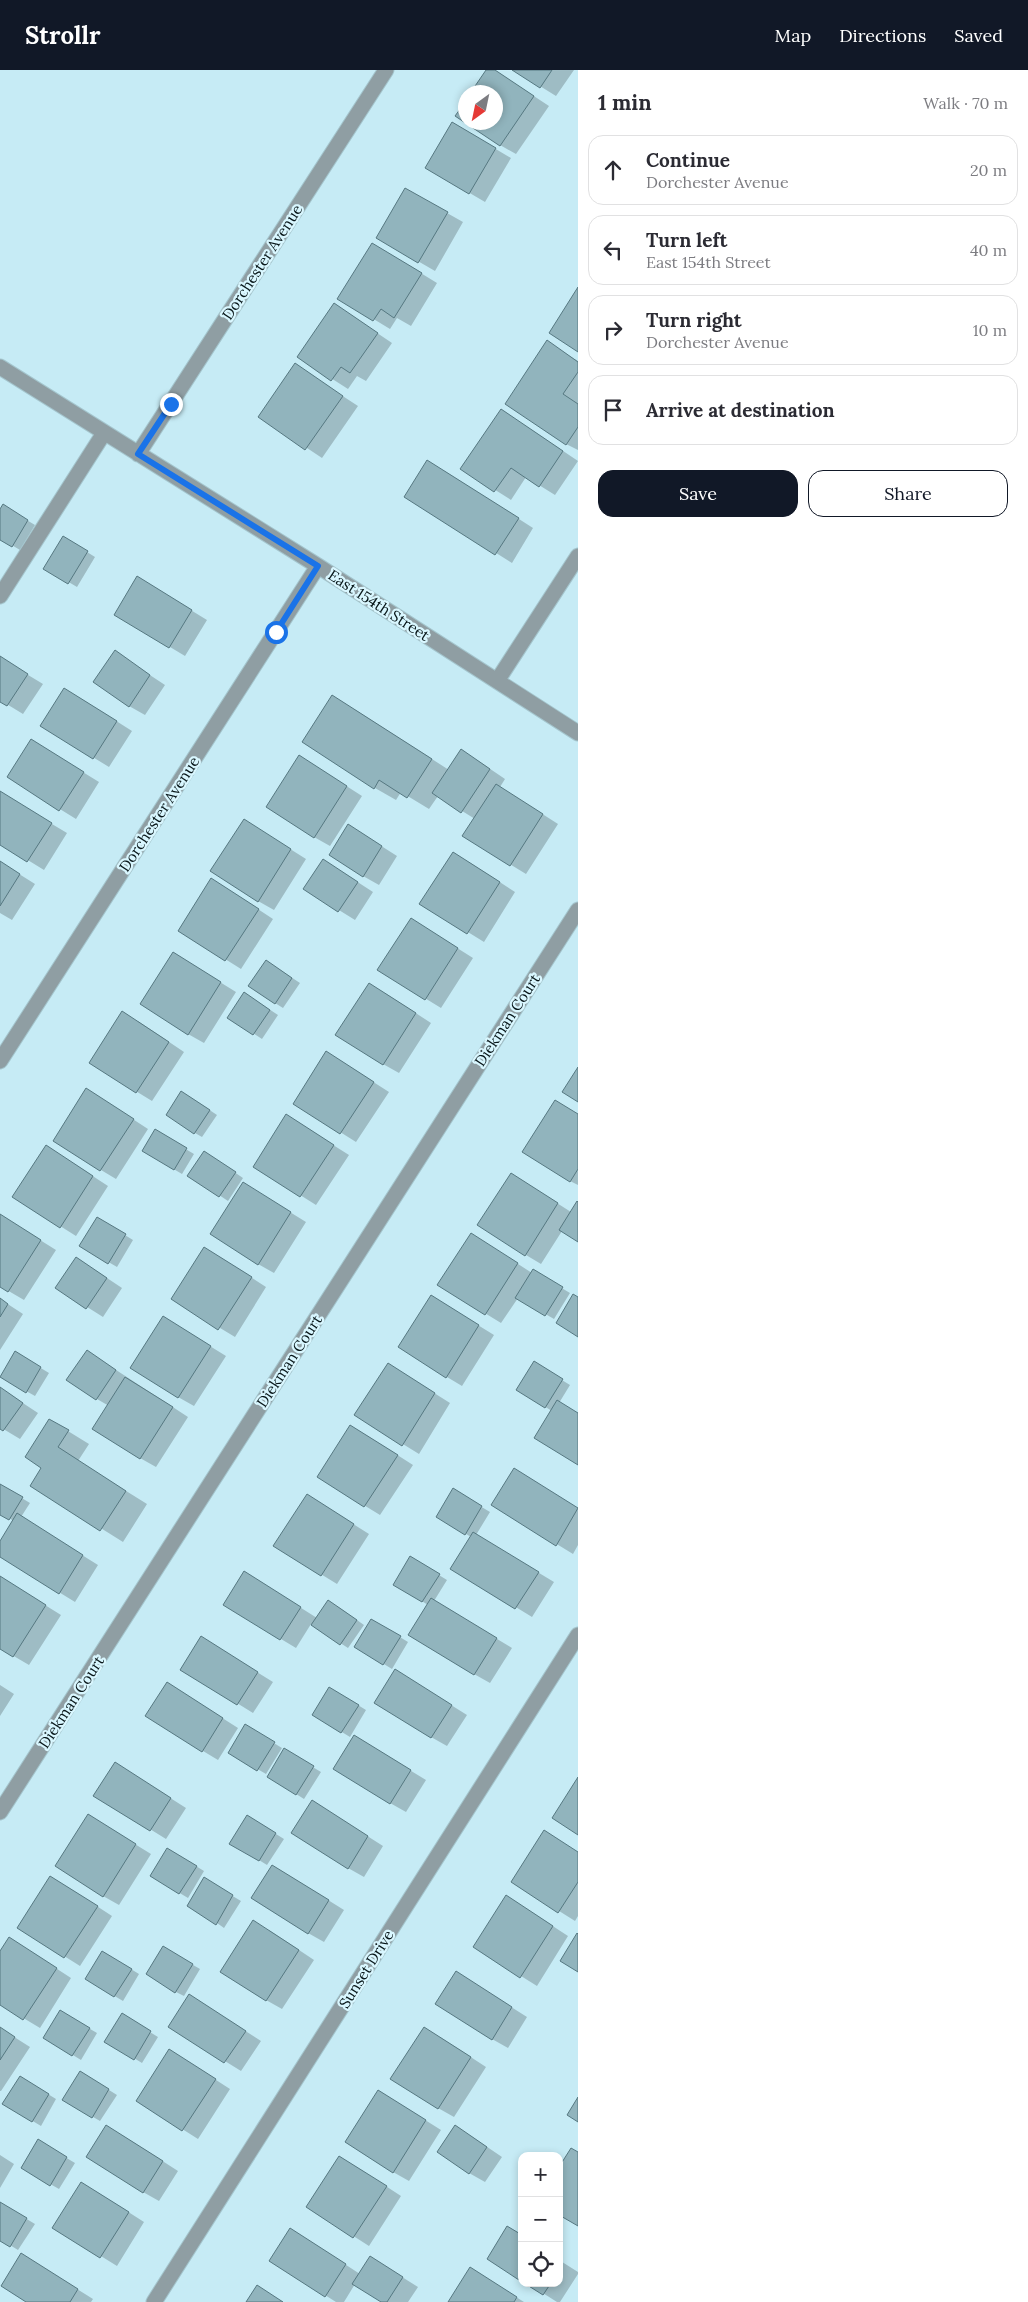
<!DOCTYPE html>
<html lang="en">
<head>
<meta charset="utf-8">
<style>
  body { margin:0; font-family:Lora,serif; background:#f2f2f3; color:#2b2b33 }
  .controls { position:absolute; right:15px; bottom:15px; display:grid; overflow:hidden; border-radius:10px; box-shadow:0 2px 8px #0003 }
  .controls button { width:45px; height:45px; display:grid; place-items:center; padding:0; border:0; border-bottom:1px solid #e1e1e2; background:#fff; color:#2b2b33; font:25px sans-serif }
  .compass { position:absolute; left:458px; top:15px; width:45px; height:45px; border-radius:50%; background:#fff; box-shadow:0 2px 8px #0003; rotate:213deg }
  .stop { position:absolute; width:15px; height:15px; margin:-11px; border:4px solid #1a73e8; border-radius:50%; background:#fff }
  .stop.end { background:#1a73e8; border-color:#fff; box-shadow:0 1px 5px #0008 }
  .list { margin:0; padding:0; list-style:none }
  h2 { display:flex; justify-content:space-between; align-items:center; height:65px; margin:0; padding:0 20px; font-size:21px }
  h2 small { font-size:16px; font-weight:400; color:#7c7c81 }
  .list li { display:grid; grid-template-columns:32px 1fr auto; gap:15px; align-items:center; box-sizing:border-box; height:70px; margin:0 10px 10px; padding:0 10px; border:1px solid #e1e1e2; border-radius:15px }
  .list b { display:block; font-size:19px; white-space:nowrap }
  .list p { margin:0; font-size:16px; white-space:nowrap; color:#7c7c81 }
  .list em { font-size:16px; font-style:normal; color:#7c7c81 }
  .actions { display:flex; gap:10px; padding:15px 20px }
  .actions a { flex:1; padding:11px 0; border:1px solid #111827; border-radius:15px; text-align:center; font-size:18px; color:#111827 }
  .actions .main { background:#111827; color:#fff }
  .icon { flex:none; width:28px; height:28px; fill:none; stroke:currentColor; stroke-width:2; stroke-linecap:round; stroke-linejoin:round }
  .map { position:relative; flex:none; width:578px; height:2232px; overflow:hidden }
  header { display:flex; align-items:center; gap:30px; box-sizing:border-box; height:70px; padding:0 25px; background:#111827; color:#fff }
  header strong { font-size:24px }
  nav { display:flex; gap:28px; margin-inline-start:auto; font-size:18px }
  main { display:flex }
  aside { flex:1; background:#fff }
  .map>svg:first-child { display:block }
  .shadow { fill:#0003 }
  .building { fill:#91b4bd; stroke:#567881 }
  .lines { fill:none; stroke-linecap:round; stroke-linejoin:round }
  .minor-casing { stroke:#a4c5cd; stroke-width:17 }
  .minor { stroke:#8f9ea3; stroke-width:15 }
  .route { stroke:#1a73e8; stroke-width:6 }
  .labels { text-anchor:middle; dominant-baseline:central; stroke-width:4.5; stroke-linejoin:round; paint-order:stroke }
  .street-label { font-size:15px; fill:#081619; stroke:#d9f7ff }
</style>
</head>
<body>
<header>
<strong>Strollr</strong>
<nav><a>Map</a><a>Directions</a><a>Saved</a></nav>
</header>
<main>
<div class="map">
<svg width="578" height="2232" viewBox="0 0 578 2232">
  <rect width="100%" height="100%" fill="#c6ebf5"/>
  <path class="shadow" d="M488 0H494L505 7 549 36 516 84 500 75 496 52V22H473Z
    M514 0H574L556 26Z
    M452 53 511 88 485 132 427 98Z
    M406 120 463 152 435 201 378 168Z
    M388 183 437 213 411 256 397 248 390 259 339 228Z
    M334 234 392 273 366 311 357 306 348 319 298 287Z
    M547 272 578 291V380L566 374Z
    M295 295 358 336 322 388 259 346Z
    M517 350 578 391 555 425 526 407 511 430 462 399Z
    M443 400 533 458 512 493 406 426Z
    M3 436 35 455 20 480 0 468V441Z
    M63 467 95 487 77 517 45 498Z
    M153 517 207 550 185 586 170 577Z
    M115 582 165 615 145 645 129 636Z
    M0 588 43 614 23 644 0 630Z
    M80 628 132 661 109 697 42 656Z
    M354 639 449 700 477 690 505 709 500 717 558 754 526 804 464 766 475 749 438 726 429 739 401 722 396 730 375 718Z
    M47 680 99 712 76 749 8 707Z
    M315 696 362 726 330 776 314 767Z
    M0 723 67 763 44 800 0 773Z
    M260 760 306 789 274 840 258 831Z
    M364 765 397 786 379 815 363 806Z
    M0 792 35 814 12 850 0 843Z
    M469 792 515 822 484 872 421 833Z
    M339 800 373 822 355 850 305 819Z
    M227 819 273 849 241 899 179 860Z
    M427 859 473 888 441 938 379 900Z
    M189 893 236 922 204 973 188 964Z
    M274 896 300 913 283 938 275 933Z
    M385 923 431 953 399 1003 383 994Z
    M252 928 278 945 262 969 229 947Z
    M138 951 184 982 152 1031 90 993Z
    M342 992 389 1022 356 1072 294 1033Z
    M190 1027 217 1045 202 1067 195 1063Z
    M102 1029 148 1059 116 1109 101 1100Z
    M578 1044V1115L570 1111Z
    M287 1046 349 1085 316 1135 254 1096Z
    M155 1061 194 1084 182 1104 143 1081Z
    M62 1086 108 1116 76 1166 14 1127Z
    M212 1087 243 1108 228 1131 189 1105Z
    M527 1114 571 1142 578 1133V1170L562 1161 541 1194 526 1185Z
    M259 1123 306 1152 274 1203 258 1194Z
    M0 1145 56 1180 24 1230 0 1216Z
    M97 1148 133 1170 117 1197 81 1176Z
    M487 1174 532 1203 533 1201 570 1223 554 1249 518 1228 501 1253 439 1215Z
    M220 1187 266 1217 235 1267 172 1229Z
    M92 1198 122 1218 103 1247 57 1218Z
    M0 1229 23 1244 0 1280Z
    M447 1236 494 1265 462 1316 447 1307Z
    M179 1257 226 1286 194 1336 178 1327Z
    M87 1281 188 1347 156 1397 140 1388 109 1336 97 1329Z
    M16 1283 49 1303 35 1326 1 1307Z
    M534 1293 570 1315 559 1333 578 1344V1393L552 1341 518 1320Z
    M404 1304 450 1333 419 1384 356 1345Z
    M0 1318 38 1343 20 1369 0 1357Z
    M50 1350 89 1374 78 1391 147 1434 123 1472 32 1415 43 1398Z
    M366 1365 413 1395 380 1445 318 1407Z
    M530 1409 578 1439V1475L573 1484 493 1435Z
    M0 1415 30 1433 21 1447 98 1495 75 1532 0 1486V1473L14 1451 0 1443Z
    M453 1420 490 1442 476 1465 554 1512 532 1547 452 1498 471 1467 437 1446Z
    M323 1435 369 1464 337 1514 275 1476Z
    M411 1488 447 1510 434 1531 512 1578 490 1613 474 1604 428 1535 395 1514Z
    M0 1507 61 1545 29 1595 0 1578Z
    M260 1512 317 1548 337 1536 364 1555 348 1578 311 1554 296 1578 281 1569Z
    M372 1550 408 1572 392 1599 356 1577Z
    M217 1577 273 1612 253 1643 182 1599Z
    M411 1610 467 1645 447 1676 431 1667Z
    M0 1615 14 1624 0 1646Z
    M330 1618 366 1640 350 1667 314 1645Z
    M183 1623 238 1658 218 1690 203 1681Z
    M246 1656 282 1678 266 1704 230 1683Z
    M370 1676 426 1710 406 1742 390 1733Z
    M284 1680 321 1702 304 1729 268 1706Z
    M131 1703 186 1738 166 1769 95 1725Z
    M328 1741 383 1776 364 1807 348 1798Z
    M255 1751 284 1769 267 1795 231 1773Z
    M104 1755 151 1784 119 1835 103 1826Z
    M168 1779 204 1801 188 1828 151 1806Z
    M578 1782V1846L575 1851 513 1812Z
    M288 1805 344 1840 324 1872 308 1863Z
    M204 1809 241 1831 224 1858 217 1853Z
    M66 1816 112 1846 80 1896 18 1857Z
    M522 1836 568 1866 537 1916 521 1906Z
    M269 1860 314 1890 282 1939 266 1930Z
    M25 1878 71 1908 40 1958 0 1934V1883Z
    M164 1878 200 1899 184 1926 176 1922Z
    M103 1882 139 1904 123 1931 86 1909Z
    M472 1912 527 1947 508 1978 492 1969Z
    M205 1935 261 1971 241 2001 170 1957Z
    M61 1942 97 1963 81 1990 45 1968Z
    M122 1945 158 1967 142 1993 106 1971Z
    M0 1958 30 1977 1 2021H0Z
    M440 1967 486 1997 454 2047 438 2038Z
    M185 1990 230 2019 198 2069 138 2031Z
    M20 2007 56 2029 41 2056 4 2034Z
    M88 2007 117 2025 100 2051 64 2030Z
    M379 2021 441 2060 409 2111 393 2102Z
    M122 2065 178 2101 159 2131 143 2122Z
    M471 2066 502 2087 485 2112 469 2103Z
    M38 2071 75 2093 59 2119 22 2098Z
    M0 2085 14 2094 0 2118Z
    M355 2096 401 2126 369 2176 308 2137Z
    M97 2122 144 2152 117 2196 54 2157Z
    M0 2133 35 2154 18 2180 0 2169Z
    M306 2169 360 2204 386 2197 418 2217 408 2232H383L355 2214 344 2232H336L271 2191Z
    M559 2190 578 2202V2204L560 2232H557L527 2213H559Z
    M37 2194 93 2229 91 2232H28Z
    M486 2208 524 2232H449Z"/>
  <path class="building" d="M486 0H495L534 26 500 76 455 46 466 31V52H496V22H471Z
    M512 0H552L540 18Z
    M452 52 496 78 469 124 425 98Z
    M405 118 448 142 418 193 376 168Z
    M372 173 422 203 394 248 381 239 373 251 337 229Z
    M578 217V282L549 263Z
    M334 233 378 263 350 303 341 297 331 311 297 287Z
    M547 270 578 292V302L563 324 578 334V357L566 375 505 334Z
    M295 293 343 326 305 380 258 347Z
    M501 339 563 381 539 417 511 398 494 422 460 399Z
    M427 390 519 448 495 485 404 427Z
    M3 434 28 450 12 477 0 470V439Z
    M63 466 88 481 68 514 43 499Z
    M137 506 192 540 169 578 114 545Z
    M115 580 150 605 129 637 93 612Z
    M0 586 28 604 7 636 0 632Z
    M64 618 117 651 93 689 40 656Z
    M332 625 432 689 407 728 379 710 374 719 302 672Z
    M31 669 84 702 59 741 7 707Z
    M461 679 490 699 461 743 432 723Z
    M299 685 347 716 314 768 266 737Z
    M496 714 543 744 510 796 462 766Z
    M0 721 52 753 27 792 0 775Z
    M244 749 291 779 258 832 210 801Z
    M348 754 382 776 363 807 329 785Z
    M453 782 500 812 467 864 419 834Z
    M323 789 358 812 338 842 303 819Z
    M0 791 20 804 0 836Z
    M211 808 259 839 225 891 178 861Z
    M411 848 458 878 425 930 377 900Z
    M173 882 221 912 188 965 140 934Z
    M266 890 292 908 275 934 248 916Z
    M369 913 416 943 383 995 335 965Z
    M244 922 270 940 253 965 227 948Z
    M122 941 169 972 136 1023 89 993Z
    M326 981 374 1012 340 1064 293 1034Z
    M578 997V1032L562 1022Z
    M86 1018 134 1049 100 1101 53 1071Z
    M181 1021 210 1040 194 1064 166 1045Z
    M555 1030 578 1044V1099L570 1112 522 1082Z
    M286 1044 334 1075 300 1127 253 1097Z
    M155 1059 187 1078 174 1100 142 1081Z
    M46 1075 93 1106 60 1158 12 1127Z
    M204 1081 236 1102 219 1127 187 1106Z
    M511 1103 558 1133 525 1186 477 1155Z
    M243 1112 291 1142 258 1195 210 1164Z
    M577 1131 578 1132V1172L559 1160Z
    M0 1144 41 1170 8 1222 0 1217Z
    M97 1147 126 1164 108 1194 79 1176Z
    M471 1163 518 1193 485 1245 437 1215Z
    M204 1177 252 1207 218 1260 171 1229Z
    M76 1187 107 1208 86 1239 55 1218Z
    M533 1199 563 1217 545 1246 515 1228Z
    M573 1224 578 1227V1267L556 1253Z
    M431 1225 479 1255 446 1308 398 1277Z
    M0 1228 8 1234 0 1247Z
    M163 1246 211 1276 178 1328 130 1298Z
    M87 1280 116 1300 96 1330 66 1310Z
    M15 1281 41 1297 26 1323 0 1307Z
    M534 1291 563 1309 545 1338 516 1320Z
    M388 1293 435 1323 402 1376 354 1345Z
    M125 1307 173 1337 140 1389 92 1359Z
    M0 1317 23 1333 3 1361 0 1359Z
    M557 1330 578 1343V1395L534 1368Z
    M49 1349 69 1360 58 1377 126 1421 100 1461 30 1416 41 1398 25 1387Z
    M350 1355 398 1385 364 1437 317 1407Z
    M514 1398 578 1438 556 1476 491 1435Z
    M0 1414 23 1427 9 1450 0 1445Z
    M453 1418 482 1436 465 1465 436 1447Z
    M307 1424 354 1454 321 1506 273 1476Z
    M17 1443 83 1485 59 1524 0 1487V1471Z
    M473 1462 539 1502 515 1539 450 1499Z
    M410 1486 440 1504 422 1532 393 1515Z
    M244 1501 301 1537 280 1570 223 1535Z
    M0 1506 46 1535 13 1587 0 1579Z
    M431 1528 497 1568 474 1605 408 1565Z
    M328 1530 357 1550 340 1575 311 1555Z
    M371 1549 401 1566 383 1595 354 1577Z
    M201 1566 258 1602 237 1635 180 1600Z
    M395 1599 452 1635 431 1668 374 1633Z
    M167 1612 223 1648 202 1682 145 1646Z
    M329 1617 359 1635 341 1663 312 1645Z
    M245 1654 275 1672 257 1701 228 1683Z
    M354 1665 411 1700 390 1734 333 1699Z
    M284 1678 314 1696 296 1725 267 1707Z
    M115 1692 171 1728 150 1761 93 1726Z
    M578 1707V1765L552 1748Z
    M312 1730 368 1766 348 1799 291 1763Z
    M88 1744 136 1774 103 1827 55 1796Z
    M247 1745 276 1763 259 1791 229 1774Z
    M544 1760 578 1782V1812L558 1843 511 1812Z
    M167 1778 197 1796 179 1824 150 1806Z
    M272 1795 329 1830 308 1864 251 1828Z
    M50 1806 98 1836 64 1888 17 1858Z
    M204 1807 233 1825 216 1855 187 1836Z
    M506 1825 553 1856 520 1908 473 1877Z
    M253 1850 299 1880 266 1931 220 1902Z
    M577 1863 578 1864V1902L560 1891Z
    M9 1867 57 1898 23 1950 0 1935V1881Z
    M163 1876 193 1894 175 1923 146 1904Z
    M102 1881 132 1899 114 1927 85 1909Z
    M456 1901 512 1937 492 1970 435 1934Z
    M189 1924 246 1961 224 1993 168 1957Z
    M60 1940 90 1958 72 1986 43 1968Z
    M122 1943 151 1961 134 1990 104 1972Z
    M0 1957 15 1967 0 1990Z
    M424 1957 471 1987 438 2039 390 2009Z
    M169 1979 216 2009 182 2061 136 2031Z
    M80 2001 109 2019 92 2048 62 2030Z
    M20 2006 49 2024 32 2052 2 2034Z
    M378 2020 426 2050 393 2103 345 2072Z
    M578 2027V2052L567 2045Z
    M106 2055 163 2091 143 2123 86 2087Z
    M455 2055 487 2077 469 2104 437 2082Z
    M38 2069 67 2087 50 2116 21 2098Z
    M571 2078 578 2082V2156L559 2145V2097Z
    M339 2086 387 2116 353 2168 306 2137Z
    M81 2112 129 2142 100 2188 52 2158Z
    M0 2132 27 2148 10 2177 0 2171Z
    M507 2156 522 2165V2212L487 2189Z
    M290 2158 346 2194 325 2227 269 2191Z
    M21 2183 78 2219 70 2232H26L1 2216Z
    M370 2186 403 2207 387 2232H381L352 2214Z
    M470 2197 517 2227 514 2232H448Z
    M524 2213H551L543 2225Z
    M257 2215 283 2232H246Z"/>
  <g class="lines">
    <defs>
      <path id="minor" d="M0 297 318 496 578 663
        M138 384 386 0
        M0 526 104 363
        M497 611 578 486
        M0 991 318 496
        M0 1742 578 840
        M154 2232 578 1565"/>
    </defs>
    <use href="#minor" class="minor-casing"/>
    <use href="#minor" class="minor"/>
  </g>
  <g class="lines">
    <path class="route" d="M171 334 138 384 318 496 276 562"/>
  </g>
  <g class="labels">
    <g class="street-label">
      <text transform="translate(262 192) rotate(-57)">Dorchester Avenue</text>
      <text transform="translate(379 535) rotate(33)">East 154th Street</text>
      <text transform="translate(159 744) rotate(-57)">Dorchester Avenue</text>
      <text transform="translate(507 950) rotate(-57)">Diekman Court</text>
      <text transform="translate(289 1291) rotate(-57)">Diekman Court</text>
      <text transform="translate(71 1632) rotate(-57)">Diekman Court</text>
      <text transform="translate(366 1899) rotate(-58)">Sunset Drive</text>
    </g>
  </g>
</svg>
<div class="controls">
<button>+</button>
<button>−</button>
<button><svg class="icon" aria-label="locate" viewBox="0 0 24 24"><circle cx="12" cy="12" r="6"/><path d="M12 2v4M12 18v4M2 12h4M18 12h4"/></svg></button>
</div>
<svg class="compass" viewBox="-18 -18 36 36"><path d="M0-13l5 13h-10z" fill="#e53935"/><path d="M0 13l5-13h-10z" fill="#7c7c81"/></svg>
<div class="stop" style="left:276px;top:562px"></div>
<div class="stop end" style="left:171px;top:334px"></div>
</div>
<aside>
<h2>1 min<small>Walk · 70 m</small></h2>
<ul class="list">
<li><svg class="icon" aria-label="ahead" viewBox="0 0 24 24"><path d="M12 20V5M6 11l6-6 6 6"/></svg><div><b>Continue</b><p>Dorchester Avenue</p></div><em>20 m</em></li>
<li><svg class="icon" aria-label="left" viewBox="0 0 24 24"><path d="M17 20v-9H6M10 6l-5 5 5 5"/></svg><div><b>Turn left</b><p>East 154th Street</p></div><em>40 m</em></li>
<li><svg class="icon" aria-label="right" viewBox="0 0 24 24"><path d="M7 20v-9h11M14 6l5 5-5 5"/></svg><div><b>Turn right</b><p>Dorchester Avenue</p></div><em>10 m</em></li>
<li><svg class="icon" aria-label="arrive" viewBox="0 0 24 24"><path d="M6 21V4h12l-3 4 3 4H6"/></svg><div><b>Arrive at destination</b></div></li>
</ul>
<div class="actions"><a class="main">Save</a><a>Share</a></div>
</aside>
</main>
</body>
</html>
